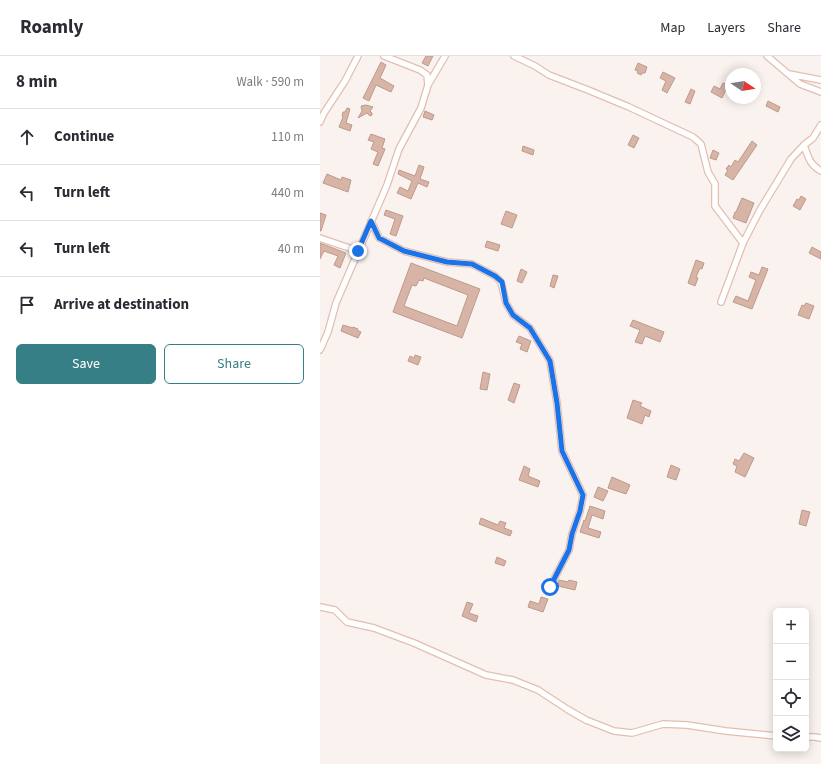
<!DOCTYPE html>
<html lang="en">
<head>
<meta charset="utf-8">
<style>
  body { margin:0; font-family:"Source Sans 3",sans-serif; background:#f2f2f3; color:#2b2b33 }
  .controls { position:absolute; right:12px; bottom:12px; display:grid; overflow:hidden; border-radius:6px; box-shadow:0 2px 10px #0003 }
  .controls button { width:36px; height:36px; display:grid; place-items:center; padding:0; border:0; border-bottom:1px solid #e1e1e2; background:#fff; color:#2b2b33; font:20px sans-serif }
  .compass { position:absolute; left:405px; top:12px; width:36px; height:36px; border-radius:50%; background:#fff; box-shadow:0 2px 10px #0003; rotate:102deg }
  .stop { position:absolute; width:12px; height:12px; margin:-9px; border:3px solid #1a73e8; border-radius:50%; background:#fff }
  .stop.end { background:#1a73e8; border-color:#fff; box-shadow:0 1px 4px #0008 }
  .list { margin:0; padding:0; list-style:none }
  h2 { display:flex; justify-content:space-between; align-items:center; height:52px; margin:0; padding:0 16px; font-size:17px }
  h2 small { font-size:13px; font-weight:400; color:#7c7c81 }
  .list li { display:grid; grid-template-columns:26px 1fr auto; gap:12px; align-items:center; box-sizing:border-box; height:56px; padding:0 16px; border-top:1px solid #e1e1e2 }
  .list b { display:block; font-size:15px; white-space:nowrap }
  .list em { font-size:13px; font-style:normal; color:#7c7c81 }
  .actions { display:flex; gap:8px; padding:12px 16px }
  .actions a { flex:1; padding:9px 0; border:1px solid #377f86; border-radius:6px; text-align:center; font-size:14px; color:#377f86 }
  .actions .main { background:#377f86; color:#fff }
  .icon { flex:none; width:22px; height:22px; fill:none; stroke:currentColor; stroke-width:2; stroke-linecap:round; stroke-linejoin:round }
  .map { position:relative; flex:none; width:501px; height:708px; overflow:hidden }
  header { display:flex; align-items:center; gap:24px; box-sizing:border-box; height:56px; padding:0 20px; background:#fff; border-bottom:1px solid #e1e1e2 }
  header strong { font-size:19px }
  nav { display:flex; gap:22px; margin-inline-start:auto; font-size:14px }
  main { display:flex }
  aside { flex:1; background:#fff }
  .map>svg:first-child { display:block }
  .building { fill:#d7b4a6; stroke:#bd9a8c; fill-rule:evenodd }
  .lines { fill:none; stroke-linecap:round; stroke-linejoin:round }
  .minor-casing { stroke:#e3beb1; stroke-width:8 }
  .minor { stroke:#fff; stroke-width:5.5 }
  .route { stroke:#1a73e8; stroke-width:5 }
</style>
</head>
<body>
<header>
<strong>Roamly</strong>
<nav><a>Map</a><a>Layers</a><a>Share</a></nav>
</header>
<main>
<aside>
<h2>8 min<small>Walk · 590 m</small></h2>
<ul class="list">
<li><svg class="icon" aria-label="ahead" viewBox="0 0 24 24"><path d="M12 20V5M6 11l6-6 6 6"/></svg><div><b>Continue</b></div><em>110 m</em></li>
<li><svg class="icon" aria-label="left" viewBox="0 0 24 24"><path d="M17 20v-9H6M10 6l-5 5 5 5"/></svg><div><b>Turn left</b></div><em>440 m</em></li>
<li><svg class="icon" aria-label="left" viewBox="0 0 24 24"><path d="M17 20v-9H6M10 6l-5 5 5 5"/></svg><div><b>Turn left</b></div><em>40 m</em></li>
<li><svg class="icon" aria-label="arrive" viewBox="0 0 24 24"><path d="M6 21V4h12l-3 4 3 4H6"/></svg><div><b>Arrive at destination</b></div></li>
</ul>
<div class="actions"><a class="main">Save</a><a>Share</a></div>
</aside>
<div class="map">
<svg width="501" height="708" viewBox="0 0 501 708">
  <rect width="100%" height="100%" fill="#faf2ef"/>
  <path class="building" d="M106 0H113L108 10 102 7Z
    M61 6 66 9 60 22 74 30 71 36 56 29 49 45 43 42Z
    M318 7 327 11 325 17H322L321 19 317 17 318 15 315 14Z
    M343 16 355 22 347 37 342 34 346 25 340 22Z
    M403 27 408 29 402 42 391 36 394 30 400 33Z
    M371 33 375 35 370 48 365 46Z
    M448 45 460 51 458 56 446 50Z
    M46 49 53 51 50 55 52 57V59L50 60 47 57 38 62 42 55 41 50Z
    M27 52 30 53 26 67 32 69 30 75 19 71 23 61 22 60 23 56H25Z
    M105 55 114 59 112 64 103 61Z
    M51 78 65 83 62 92 65 93 58 110 53 108 58 96 51 93 54 86 48 84Z
    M313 79 319 82 314 92 308 89Z
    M432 85 437 89 413 124 405 119 408 114 406 113 409 109 411 111 415 104 418 106Z
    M203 90 214 94 213 99 202 95Z
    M393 94 399 97 396 104 390 102Z
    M99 109 104 111 100 123 109 126 107 131 98 127 91 143 77 137 80 131 88 135 92 125 78 118 79 114 95 120Z
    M7 118 21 124 22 121 31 124 28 136 3 127Z
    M481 140 486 143 480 154 473 150 477 143 479 144Z
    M422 142 434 147 426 167 413 162 415 156H416Z
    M66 154 83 160 76 180 70 178 75 163 64 159Z
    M186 155 197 159 192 172 181 168Z
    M0 157 6 159 1 175H0Z
    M167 185 180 189 178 195 165 191Z
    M0 187 26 197 20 212 14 209 18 200 4 195 0 203Z
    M492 191 501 196V203L489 197Z
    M376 204 384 207 382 213 380 212 376 221 378 222 375 230 368 227Z
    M91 207 160 233 142 282 73 256ZM104 222 148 239 137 270 84 250 92 229 96 230 99 224 103 225Z
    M442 211 448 213 432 253 413 246 416 240 428 245 436 224 429 221 431 216 439 219Z
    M201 213 207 216 202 227 197 225Z
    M233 219 238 220 234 232 230 230Z
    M486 247 494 250 489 263 478 259 482 249 484 250Z
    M313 264 344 276 340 286 325 280 322 288 315 286 320 274 310 270Z
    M23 269 33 272V271L38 273 37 274 41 276 38 282 21 275Z
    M199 280 211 285 207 296 200 293 202 288 196 286Z
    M95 299 101 301 98 309 88 305 90 300 94 302Z
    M163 316 170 318 167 334 160 333Z
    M194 327 200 329 194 347 188 344Z
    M313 344 322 347 320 350 331 355 329 361 325 359 322 368 307 362Z
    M424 397 434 402 425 421 415 416 417 410 413 408 415 403 419 405Z
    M351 409 360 413 356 424 347 421Z
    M204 410 210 413 208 420 220 425 218 431 199 424Z
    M292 421 310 429 306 438 288 432Z
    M278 431 288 435 283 445 274 441Z
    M270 450 285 455 283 463 272 459 268 472 281 476 279 482 260 476 264 464 265 465Z
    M482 454 490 456 486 470 479 468Z
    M161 462 178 469 180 465 186 467 184 472 192 475 190 480 159 468Z
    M177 501 186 505 184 510 175 507Z
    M239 524 248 526 249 524 257 526 255 534 238 530Z
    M221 541 228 543 223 556 208 551 210 545 219 548Z
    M147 546 153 548 149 557 158 560 156 566 142 560Z"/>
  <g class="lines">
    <defs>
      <path id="minor" d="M194 0 215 10 229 19 268 34 309 51 373 81 381 88 388 116 395 128V150L423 187
        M447 0 480 28 501 36
        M469 18 501 24
        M108 29 125 0
        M0 66 4 57 25 25 38 0
        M484 89C488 101 490 109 501 115
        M51 165 59 182 84 195 127 206 152 208 175 220 181 226 186 247 193 259 210 272 230 305 237 347 242 395 263 439 260 455 252 478 249 494 230 531
        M0 182 38 195
        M401 246 423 187 440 154 471 103 484 89 493 82 501 69
        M0 294 8 276 16 247 67 129 79 93 101 52 108 29 107 19 100 14 64 0
        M0 551 15 554 27 566 54 572 94 587 166 619 193 624 218 634 247 653 266 664 294 675 312 677 343 668 367 669 406 675 456 680
        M486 681H495L501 682"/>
    </defs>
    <use href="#minor" class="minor-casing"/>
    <use href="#minor" class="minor"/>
  </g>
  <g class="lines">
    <path class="route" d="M38 195 51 165 59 182 84 195 127 206 152 208 175 220 182 226 186 247 193 259 210 272 230 305 237 347 242 395 263 439 260 455 252 478 249 494 230 531"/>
  </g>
</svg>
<div class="controls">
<button>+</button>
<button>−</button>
<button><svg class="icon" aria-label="locate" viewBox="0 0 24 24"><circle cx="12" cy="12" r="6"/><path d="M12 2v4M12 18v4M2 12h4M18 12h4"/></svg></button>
<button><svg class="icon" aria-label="layers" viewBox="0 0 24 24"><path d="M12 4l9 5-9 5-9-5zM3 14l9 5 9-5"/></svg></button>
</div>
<svg class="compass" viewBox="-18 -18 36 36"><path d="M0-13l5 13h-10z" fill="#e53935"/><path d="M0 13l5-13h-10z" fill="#7c7c81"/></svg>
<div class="stop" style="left:230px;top:531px"></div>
<div class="stop end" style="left:38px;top:195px"></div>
</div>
</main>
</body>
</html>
